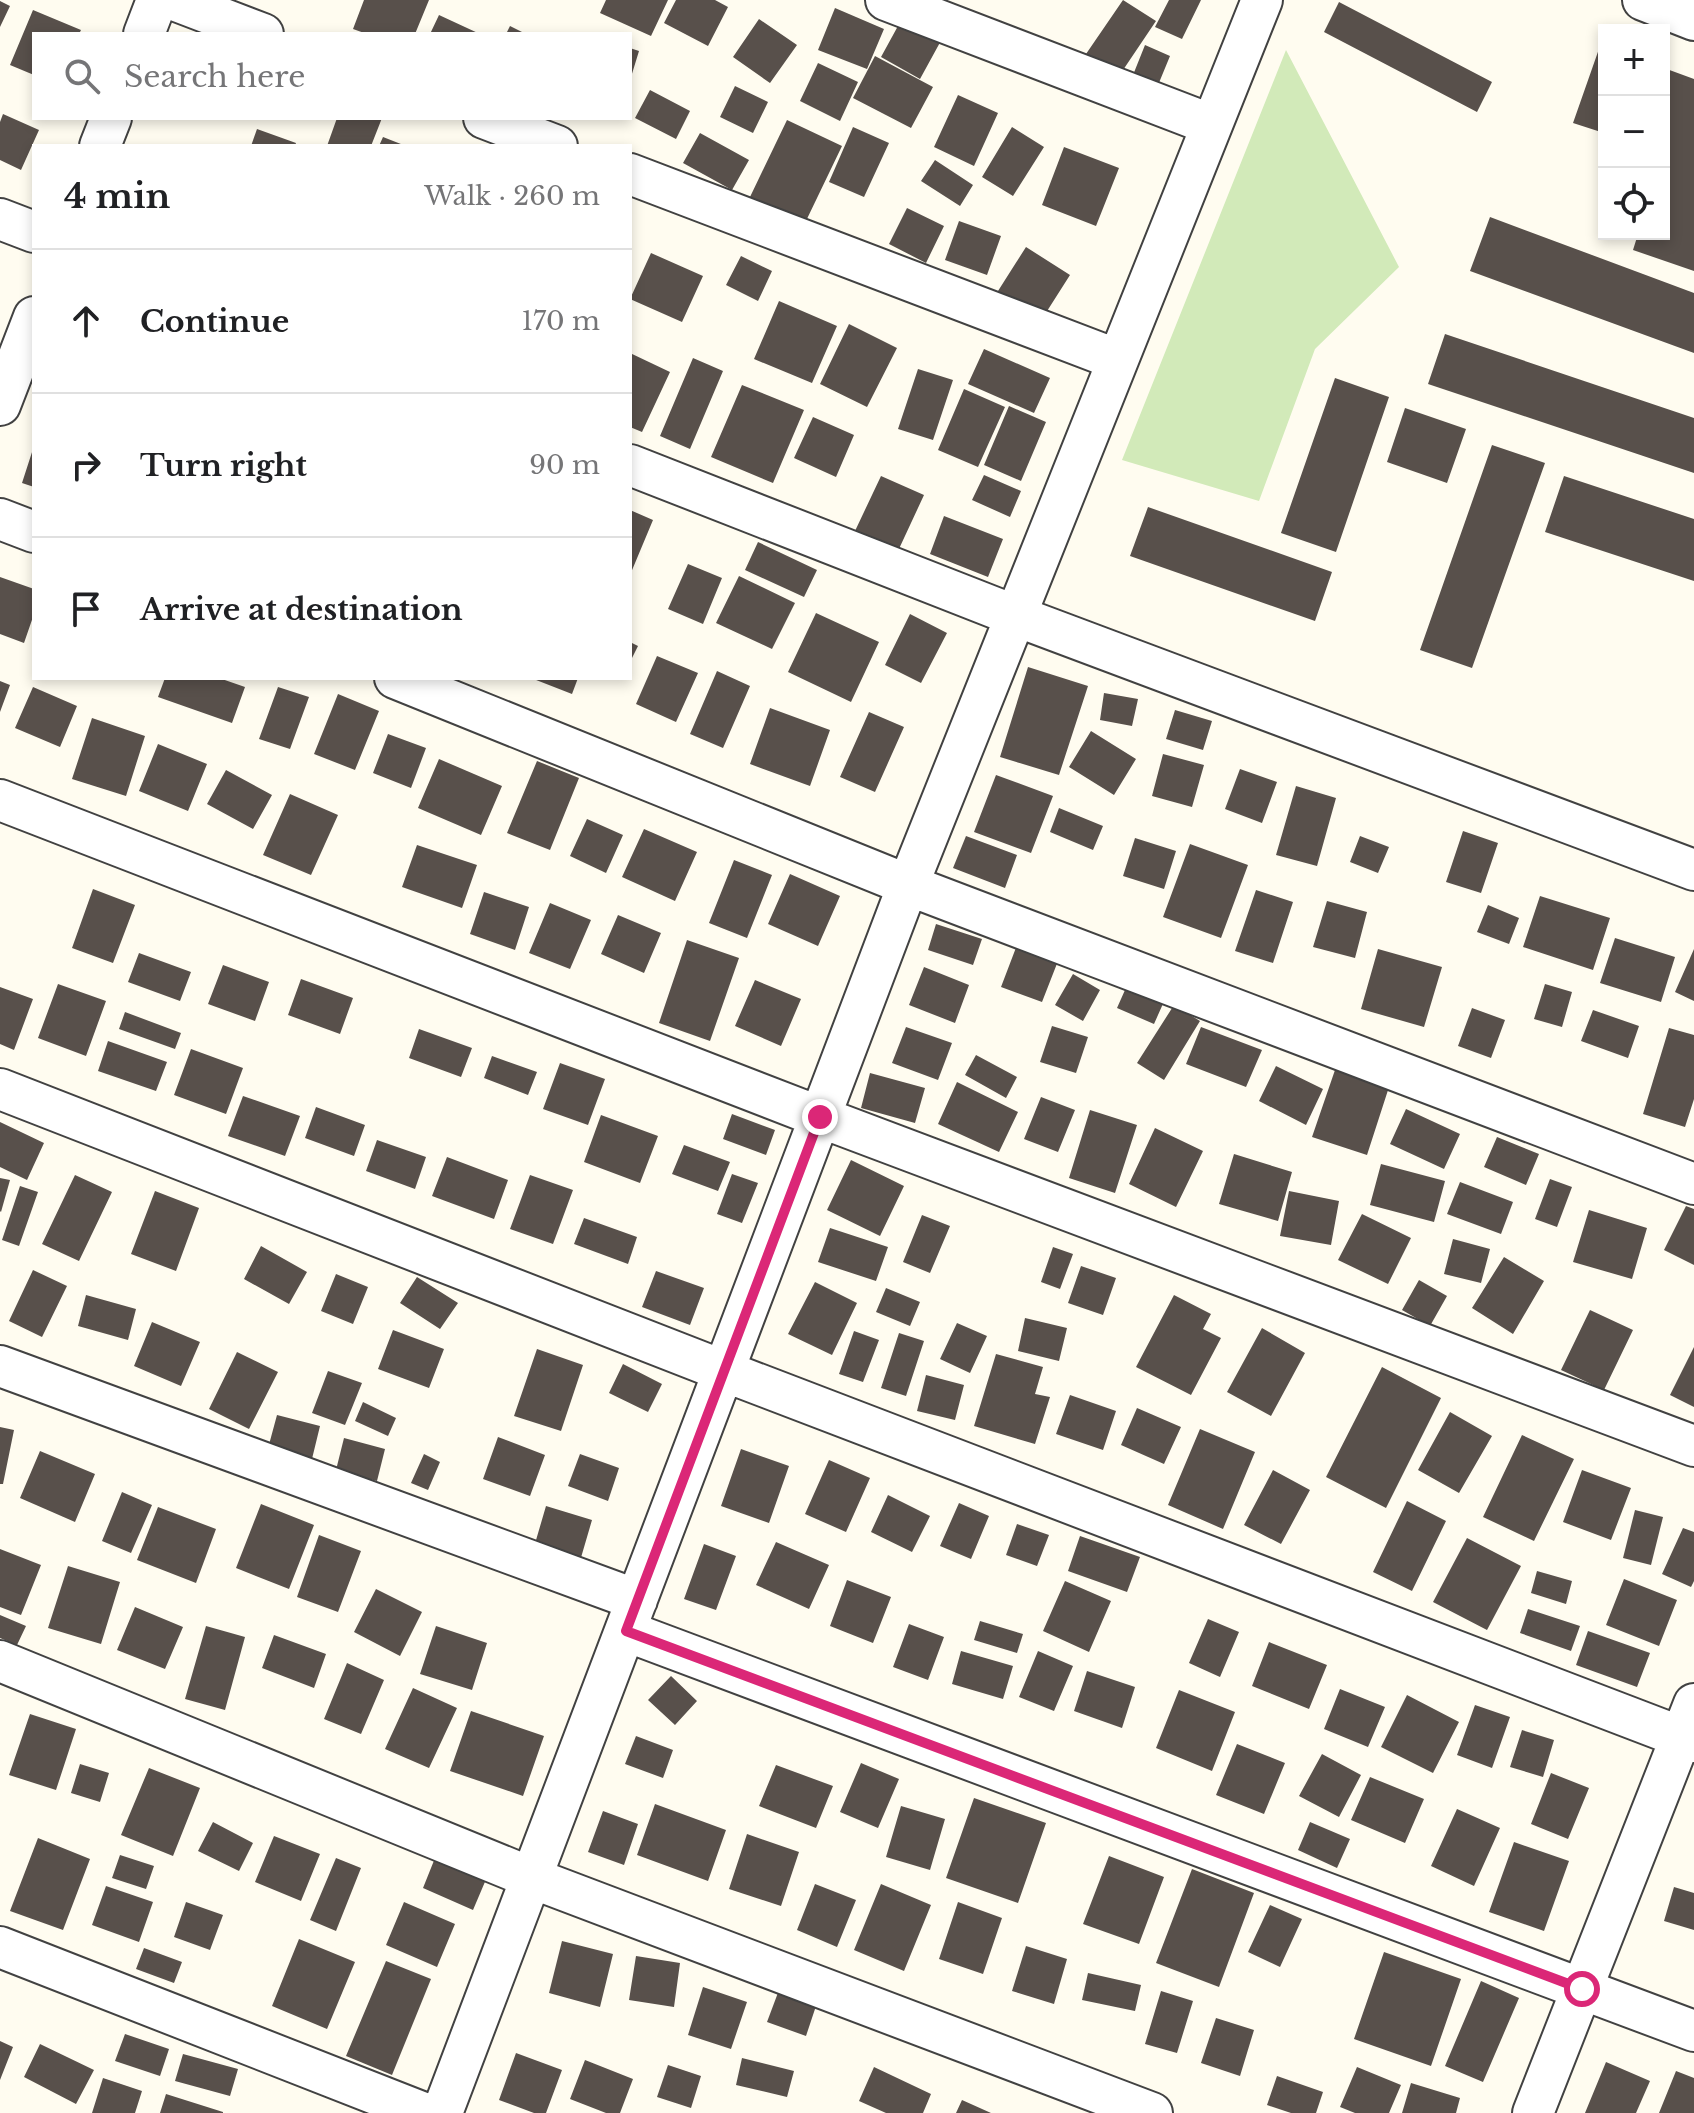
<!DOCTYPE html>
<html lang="en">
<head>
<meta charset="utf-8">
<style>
  body { margin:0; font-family:"Libre Baskerville",serif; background:#f6f6f6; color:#202124 }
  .controls { position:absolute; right:24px; top:24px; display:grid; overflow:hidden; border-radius:0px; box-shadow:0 4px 12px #0003 }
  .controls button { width:72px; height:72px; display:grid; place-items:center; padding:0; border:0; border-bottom:2px solid #e0e0e0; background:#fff; color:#202124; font:40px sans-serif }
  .stop { position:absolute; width:24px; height:24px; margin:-18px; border:6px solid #db2777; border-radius:50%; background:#fff }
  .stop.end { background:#db2777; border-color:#fff; box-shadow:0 2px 8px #0008 }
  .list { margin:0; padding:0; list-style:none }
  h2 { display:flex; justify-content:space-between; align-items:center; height:104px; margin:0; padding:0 32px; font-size:34px }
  h2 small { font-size:26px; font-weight:400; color:#757577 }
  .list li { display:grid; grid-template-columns:52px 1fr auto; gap:24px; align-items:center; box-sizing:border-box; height:144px; padding:0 32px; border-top:2px solid #e0e0e0 }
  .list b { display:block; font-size:30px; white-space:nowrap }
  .list em { font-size:26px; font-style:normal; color:#757577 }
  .icon { flex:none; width:44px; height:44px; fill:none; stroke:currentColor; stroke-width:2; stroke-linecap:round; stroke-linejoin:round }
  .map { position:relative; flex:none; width:1694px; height:2113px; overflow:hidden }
  .search { position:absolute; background:#fff; box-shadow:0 4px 12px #0003; left:32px; top:32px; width:600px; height:88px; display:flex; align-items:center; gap:20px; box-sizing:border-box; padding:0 28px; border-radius:0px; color:#757577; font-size:30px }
  .panel { position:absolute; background:#fff; box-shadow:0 4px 12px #0003; left:32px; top:144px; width:600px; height:536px; border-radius:0px }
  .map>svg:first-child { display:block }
  .green { fill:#d2eab9 }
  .building { fill:#58504b }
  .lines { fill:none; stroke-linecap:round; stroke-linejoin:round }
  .minor-casing { stroke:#424242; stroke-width:44 }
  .minor { stroke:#fff; stroke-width:40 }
  .route { stroke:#db2777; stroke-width:10 }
</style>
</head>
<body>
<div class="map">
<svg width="1694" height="2113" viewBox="0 0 1694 2113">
  <rect width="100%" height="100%" fill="#fffcf0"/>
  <path class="green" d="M1286 50 1399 267 1315 349 1259 501 1122 460Z"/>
  <path class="building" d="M364 0H429L415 34H367L353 29Z
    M606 0H668L651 36 600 13Z
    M676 0H715L728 7 708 46 664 23Z
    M1123 0 1156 21 1119 76 1086 54Z
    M1169 0H1201L1182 39 1155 27Z
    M0 1 10 6 0 27Z
    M1339 2 1492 82 1477 112 1324 32Z
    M835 8 884 29 867 69 818 50Z
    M33 10 81 30 79 34H34V75L10 65Z
    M439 15 480 34H430Z
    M904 15 943 37 920 79 881 57Z
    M759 19 797 45 770 83 733 57Z
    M510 26 526 34H506Z
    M1145 45 1170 56 1156 90 1131 80Z
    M1600 46 1604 48V133L1573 123Z
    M630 48 639 51 631 77H630Z
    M875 56 933 87 911 128 853 98Z
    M818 63 858 82 840 121 800 101Z
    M1664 68 1694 79V271L1633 250 1638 234H1664Z
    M735 86 768 102 753 133 720 117Z
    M650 90 690 111 676 139 635 118Z
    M958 95 998 113 974 166 934 147Z
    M3 114 39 130 21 170 0 160V122Z
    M337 118H382L371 146H327Z
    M787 120 842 146 805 223 750 197Z
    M853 127 889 143 864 197 829 182Z
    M1012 127 1044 147 1013 196 982 177Z
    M257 129 296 143 295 146H251Z
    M700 133 749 160 732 190 683 163Z
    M383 137 406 146H379Z
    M1064 147 1119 168 1096 226 1042 205Z
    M935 160 973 185 960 206 921 181Z
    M907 208 944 226 926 263 889 244Z
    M1490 217 1694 293V353L1470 271Z
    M959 221 1001 236 987 275 945 260Z
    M1026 247 1070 275 1042 319 998 291Z
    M651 253 703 276 682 322 630 299Z
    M741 256 772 271 758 301 726 285Z
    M779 301 837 326 812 383 754 359Z
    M849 324 897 348 867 407 820 384Z
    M1445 334 1694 418V473L1428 384Z
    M984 349 1050 378 1034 413 968 384Z
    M630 353 670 372 642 432 630 427Z
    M693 358 723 371 690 449 660 436Z
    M918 369 953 380 933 440 898 429Z
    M1335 378 1389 397 1336 552 1281 533Z
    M742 385 804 410 773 483 711 457Z
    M964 389 1005 407 978 467 938 450Z
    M1009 406 1046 422 1021 481 984 465Z
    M1405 408 1466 429 1447 483 1387 462Z
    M813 417 854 435 836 477 794 458Z
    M1492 445 1545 463 1472 668 1420 650Z
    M33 449H34V487L22 483Z
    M984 475 1021 491 1010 517 972 500Z
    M881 476 924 495 898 551 855 531Z
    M1564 476 1694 519V581L1545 532Z
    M1148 507 1332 572 1315 621 1130 556Z
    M630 510 653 520 630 575Z
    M944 516 1003 539 988 577 930 554Z
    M758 542 817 570 804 597 745 570Z
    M688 564 722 578 703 624 668 609Z
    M739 576 795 603 772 649 716 623Z
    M0 577 34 589V614L24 643 0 634Z
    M816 613 879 642 851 702 788 672Z
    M910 614 947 633 921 683 885 665Z
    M630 642 638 646 630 662Z
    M657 656 698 673 676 722 636 704Z
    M1028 667 1088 686 1059 775 1000 757Z
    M717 671 750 686 723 748 690 734Z
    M165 678H219L245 687 232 723 158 697Z
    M531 678H578L572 694Z
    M0 681 10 685 0 712Z
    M33 687 77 706 60 747 15 728Z
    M278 687 309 697 290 749 259 739Z
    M1104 693 1138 699 1132 726 1100 720Z
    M338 694 379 711 355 770 314 754Z
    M770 708 830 730 810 786 750 764Z
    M1175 710 1212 721 1203 750 1166 739Z
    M869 712 904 727 875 792 840 777Z
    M92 718 145 736 126 796 72 779Z
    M1091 731 1136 759 1114 795 1069 767Z
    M388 734 426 748 411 788 373 773Z
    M158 744 207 764 188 811 139 791Z
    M1163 754 1204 765 1192 807 1152 796Z
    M439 759 502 786 481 835 418 808Z
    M537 761 579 778 550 850 507 833Z
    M1240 769 1277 782 1262 823 1225 809Z
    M226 770 272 795 253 829 207 804Z
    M996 775 1053 796 1031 853 974 832Z
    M1296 786 1336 798 1317 866 1276 855Z
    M290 794 338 815 311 875 263 855Z
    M1059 808 1103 826 1093 850 1050 832Z
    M587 819 623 835 606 873 570 856Z
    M644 829 697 852 675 901 622 877Z
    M1463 831 1498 843 1481 893 1446 882Z
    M966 836 1017 855 1005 888 953 868Z
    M1360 836 1389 847 1378 873 1350 862Z
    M1135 838 1176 851 1164 889 1123 876Z
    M1190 844 1248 865 1221 938 1163 917Z
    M417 845 477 865 462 908 402 887Z
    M734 860 772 875 747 938 709 923Z
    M790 874 840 896 818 946 768 924Z
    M93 889 135 905 113 963 72 948Z
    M1256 890 1293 902 1273 963 1235 951Z
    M484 892 529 907 515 950 470 934Z
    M1540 896 1610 918 1593 970 1523 947Z
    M1327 901 1367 912 1355 958 1313 947Z
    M550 903 591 920 570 969 529 953Z
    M1488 905 1519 918 1509 944 1477 932Z
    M618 915 661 933 644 973 601 954Z
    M936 924 982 939 973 965 928 950Z
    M1615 938 1675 957 1661 1002 1600 983Z
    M687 940 739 958 710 1041 659 1023Z
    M1017 945 1058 961 1042 1002 1001 987Z
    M1378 949 1442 967 1424 1027 1361 1009Z
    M1694 949V1001L1675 992Z
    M139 953 191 972 180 1001 128 982Z
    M223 965 269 982 255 1021 208 1004Z
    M924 967 969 985 955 1023 909 1005Z
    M1073 974 1100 990 1083 1021 1055 1005Z
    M301 979 353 998 340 1034 288 1015Z
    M755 980 801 999 781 1046 735 1026Z
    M1129 981 1166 997 1154 1024 1117 1008Z
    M58 984 106 1001 86 1056 38 1038Z
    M1545 984 1572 992 1562 1027 1534 1019Z
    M0 987 33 999 14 1050 0 1044Z
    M1174 1005 1200 1021 1164 1080 1137 1063Z
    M1472 1008 1505 1020 1491 1058 1458 1046Z
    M1593 1010 1639 1026 1628 1058 1581 1041Z
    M125 1012 181 1033 175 1049 119 1029Z
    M1052 1026 1088 1037 1076 1073 1040 1062Z
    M906 1027 952 1043 938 1080 892 1063Z
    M1201 1027 1262 1050 1246 1087 1186 1064Z
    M1669 1028 1694 1035V1099L1685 1127 1643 1114Z
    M419 1029 472 1048 461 1077 409 1058Z
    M108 1041 167 1062 156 1091 98 1071Z
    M191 1049 243 1068 226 1114 174 1095Z
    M976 1055 1017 1077 1006 1098 965 1075Z
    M492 1056 537 1072 528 1095 484 1078Z
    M560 1063 605 1079 588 1125 543 1109Z
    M1276 1066 1323 1089 1306 1125 1259 1101Z
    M1335 1070 1389 1087 1367 1155 1312 1137Z
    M870 1073 925 1088 915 1123 861 1108Z
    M957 1082 1018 1112 999 1152 938 1124Z
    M243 1096 300 1116 285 1156 228 1136Z
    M1041 1097 1075 1110 1058 1152 1024 1139Z
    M316 1107 365 1125 354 1156 305 1138Z
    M1406 1109 1460 1134 1444 1169 1390 1144Z
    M1090 1110 1137 1125 1115 1193 1069 1178Z
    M732 1114 775 1130 766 1155 723 1139Z
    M601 1115 658 1136 640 1183 584 1162Z
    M0 1122 44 1143 27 1180 0 1167Z
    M1155 1128 1203 1151 1176 1207 1129 1184Z
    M1497 1137 1539 1154 1526 1185 1484 1167Z
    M377 1140 426 1157 415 1189 366 1171Z
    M684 1145 730 1162 718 1191 672 1174Z
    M1234 1154 1292 1172 1278 1221 1219 1204Z
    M447 1157 508 1180 494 1219 432 1196Z
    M851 1160 904 1186 880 1236 827 1210Z
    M1381 1164 1445 1181 1434 1222 1370 1205Z
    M732 1174 758 1183 742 1223 717 1214Z
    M75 1175 112 1192 79 1261 42 1244Z
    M530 1175 573 1190 553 1244 510 1229Z
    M0 1178 10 1180 1 1212 0 1211Z
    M1550 1179 1572 1187 1557 1227 1535 1219Z
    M1460 1182 1513 1202 1501 1234 1447 1214Z
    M20 1186 38 1192 19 1246 2 1240Z
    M155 1191 199 1208 176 1271 131 1254Z
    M1289 1191 1339 1201 1331 1245 1280 1236Z
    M1686 1206 1694 1209V1265L1664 1250Z
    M1589 1210 1647 1228 1632 1279 1573 1262Z
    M1362 1214 1411 1238 1388 1284 1338 1260Z
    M922 1215 950 1226 930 1273 903 1262Z
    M584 1218 637 1237 628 1264 574 1244Z
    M830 1228 888 1247 876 1281 818 1262Z
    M1453 1239 1490 1249 1481 1283 1444 1274Z
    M261 1246 307 1272 289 1304 244 1279Z
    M1053 1247 1073 1254 1060 1289 1041 1282Z
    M1504 1257 1544 1281 1513 1334 1472 1308Z
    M1081 1266 1116 1278 1103 1315 1068 1303Z
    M33 1270 67 1286 42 1337 9 1321Z
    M656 1271 704 1288 690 1325 642 1307Z
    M336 1274 368 1287 353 1324 321 1311Z
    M417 1277 458 1303 440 1329 400 1303Z
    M1419 1280 1447 1296 1430 1326 1402 1310Z
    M815 1282 857 1303 832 1355 788 1334Z
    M886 1288 920 1302 910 1326 876 1312Z
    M86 1295 136 1309 128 1340 78 1326Z
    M1174 1295 1211 1314 1203 1329 1221 1338 1191 1395 1136 1367Z
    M1590 1310 1633 1330 1604 1390 1561 1370Z
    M1025 1318 1067 1328 1059 1361 1018 1351Z
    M152 1322 200 1342 181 1386 134 1366Z
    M957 1323 987 1336 970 1373 940 1359Z
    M1262 1328 1305 1353 1271 1416 1227 1392Z
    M393 1330 444 1349 429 1388 378 1369Z
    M854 1331 879 1340 863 1382 839 1374Z
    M899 1333 924 1341 906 1396 881 1388Z
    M1694 1347V1407L1670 1395Z
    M537 1349 583 1365 561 1431 514 1416Z
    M237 1352 278 1372 249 1429 209 1409Z
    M996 1354 1043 1367 1035 1394 1050 1397 1035 1444 974 1426Z
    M623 1364 662 1384 648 1412 609 1393Z
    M1382 1367 1441 1398 1386 1508 1326 1477Z
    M328 1371 362 1383 345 1425 312 1413Z
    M926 1375 964 1385 955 1420 917 1411Z
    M1070 1395 1116 1411 1103 1450 1056 1434Z
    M363 1402 396 1418 388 1436 355 1421Z
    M1137 1408 1181 1427 1164 1464 1121 1445Z
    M1450 1412 1492 1436 1459 1493 1418 1470Z
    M277 1415 320 1426 311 1463 267 1452Z
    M0 1427 14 1430 3 1484H0Z
    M1200 1429 1255 1452 1223 1529 1168 1505Z
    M1522 1435 1574 1459 1534 1541 1483 1517Z
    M498 1437 545 1455 530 1496 483 1479Z
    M344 1438 385 1449 377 1481 336 1470Z
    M741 1449 789 1466 769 1523 721 1506Z
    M40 1451 95 1474 75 1522 20 1498Z
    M424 1454 440 1462 428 1490 411 1483Z
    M580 1454 619 1468 608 1501 568 1486Z
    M829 1460 870 1478 846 1532 805 1514Z
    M1273 1470 1310 1490 1281 1544 1244 1525Z
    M1582 1470 1631 1488 1611 1540 1563 1522Z
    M122 1492 152 1505 131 1553 102 1541Z
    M888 1495 930 1516 912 1552 871 1532Z
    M1407 1501 1446 1521 1412 1591 1373 1572Z
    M959 1503 989 1516 971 1559 940 1546Z
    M261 1504 314 1525 289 1589 236 1568Z
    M546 1506 592 1520 580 1561 534 1547Z
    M158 1507 216 1529 196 1583 137 1560Z
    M1635 1510 1663 1517 1651 1565 1623 1558Z
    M1017 1524 1049 1535 1037 1566 1006 1555Z
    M1683 1528 1694 1532V1581L1691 1587 1662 1574Z
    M319 1535 361 1551 338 1612 297 1597Z
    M1080 1536 1140 1557 1127 1592 1068 1571Z
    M1467 1538 1521 1566 1487 1630 1433 1602Z
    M776 1542 829 1565 809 1609 756 1585Z
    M704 1544 736 1556 716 1610 684 1599Z
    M0 1549 41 1565 21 1615 0 1607Z
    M68 1566 120 1582 101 1644 48 1628Z
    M1537 1571 1572 1581 1566 1604 1531 1593Z
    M1624 1579 1677 1600 1659 1646 1606 1625Z
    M847 1580 891 1597 873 1643 830 1626Z
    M1065 1581 1111 1601 1089 1652 1043 1631Z
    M376 1589 422 1612 400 1656 354 1632Z
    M135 1607 183 1627 165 1669 117 1650Z
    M1528 1609 1580 1626 1571 1651 1520 1633Z
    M0 1615 26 1626 17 1645 0 1638Z
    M1208 1619 1239 1632 1220 1677 1189 1663Z
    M980 1621 1023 1634 1017 1653 974 1640Z
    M909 1624 944 1637 928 1680 893 1667Z
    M206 1626 245 1637 225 1710 185 1699Z
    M436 1626 487 1643 472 1690 420 1674Z
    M1588 1631 1650 1653 1637 1687 1576 1665Z
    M274 1635 326 1654 314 1688 262 1668Z
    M1269 1642 1327 1665 1309 1709 1252 1686Z
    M961 1651 1013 1666 1003 1699 952 1684Z
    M1038 1651 1073 1666 1054 1711 1019 1697Z
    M347 1663 384 1680 361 1734 324 1719Z
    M1087 1671 1135 1687 1122 1728 1074 1711Z
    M671 1676 697 1701 675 1725 648 1700Z
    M413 1688 457 1708 429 1768 385 1749Z
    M1340 1689 1385 1707 1368 1747 1324 1729Z
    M1179 1690 1235 1712 1212 1771 1156 1748Z
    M1407 1695 1459 1722 1433 1773 1381 1747Z
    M1475 1705 1510 1717 1492 1768 1457 1755Z
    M471 1711 544 1736 523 1796 450 1771Z
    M30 1714 76 1729 56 1790 9 1775Z
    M1522 1730 1554 1740 1543 1777 1510 1767Z
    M636 1736 673 1750 663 1778 625 1764Z
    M1237 1744 1285 1763 1264 1814 1216 1795Z
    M1322 1754 1361 1775 1339 1817 1299 1796Z
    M861 1763 899 1779 878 1828 840 1812Z
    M80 1764 109 1773 100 1802 71 1793Z
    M776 1765 833 1786 816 1828 759 1806Z
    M149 1768 200 1788 173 1856 121 1835Z
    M1551 1773 1589 1788 1568 1839 1531 1824Z
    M1370 1777 1424 1799 1405 1843 1351 1820Z
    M974 1798 1046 1823 1018 1903 946 1878Z
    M655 1804 726 1830 708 1881 637 1855Z
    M901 1806 945 1819 930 1870 886 1857Z
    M1457 1809 1500 1828 1474 1886 1431 1866Z
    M603 1811 638 1824 624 1865 588 1852Z
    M213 1822 253 1843 239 1871 198 1851Z
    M1310 1822 1350 1839 1337 1868 1298 1850Z
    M747 1834 799 1852 781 1906 729 1889Z
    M274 1836 320 1854 301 1901 255 1882Z
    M38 1838 90 1859 63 1930 10 1911Z
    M1514 1842 1569 1861 1544 1931 1489 1912Z
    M439 1848 490 1870 473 1910 423 1888Z
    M120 1855 154 1866 146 1889 112 1878Z
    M1109 1856 1164 1877 1139 1944 1083 1924Z
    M336 1858 361 1868 336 1931 310 1920Z
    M1192 1869 1254 1893 1219 1987 1156 1963Z
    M815 1884 856 1900 837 1947 797 1930Z
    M881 1884 931 1905 904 1971 854 1950Z
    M106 1886 153 1902 139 1942 92 1925Z
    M1674 1887 1694 1893V1930L1664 1921Z
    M186 1902 223 1915 210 1950 174 1937Z
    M404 1902 455 1924 437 1967 386 1945Z
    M958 1902 1002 1918 983 1974 939 1959Z
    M1270 1905 1302 1919 1280 1967 1248 1952Z
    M299 1939 355 1962 327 2029 272 2006Z
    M562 1941 613 1954 600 2007 549 1993Z
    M1026 1946 1067 1959 1054 2004 1012 1991Z
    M144 1948 182 1962 174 1983 136 1969Z
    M1384 1952 1461 1979 1431 2066 1354 2039Z
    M636 1956 680 1963 674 2007 629 2000Z
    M386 1961 431 1979 392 2075 346 2056Z
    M1088 1973 1141 1985 1135 2011 1082 2000Z
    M1481 1981 1519 1998 1483 2082 1445 2066Z
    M703 1987 747 2002 731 2049 688 2035Z
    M779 1990 817 2003 806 2036 767 2022Z
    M1161 1991 1193 2001 1177 2053 1145 2044Z
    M1216 2018 1254 2030 1240 2076 1201 2063Z
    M125 2034 169 2049 160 2076 115 2061Z
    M0 2041 13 2047 0 2080Z
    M40 2044 94 2070 76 2104 24 2077Z
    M516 2053 562 2070 546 2113H534L499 2100Z
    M183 2054 238 2069 230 2096 175 2081Z
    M742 2058 794 2071 787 2097 736 2085Z
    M585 2060 633 2079 620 2113H606L570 2099Z
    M1606 2062 1650 2081 1636 2113H1585Z
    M668 2065 701 2076 691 2108 657 2097Z
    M874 2067 931 2094 923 2113H886L859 2101Z
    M1357 2067 1401 2085 1389 2113H1355L1340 2107Z
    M1676 2071 1694 2078V2113H1659Z
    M1277 2076 1323 2092 1316 2113H1291L1267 2105Z
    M103 2078 142 2091 135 2113H92Z
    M1411 2083 1460 2098 1456 2113H1402Z
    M166 2094 223 2112V2113H160Z
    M962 2100 991 2113H956Z"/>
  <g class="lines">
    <defs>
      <path id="minor" d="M174 0 263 34
        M886 0 1212 125
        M1643 0 1694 20
        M144 34 157 0
        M484 118 557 146
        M100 146 111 118
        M630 174 1118 360
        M0 219 34 232
        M0 405 34 317
        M630 465 1016 616 1694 870
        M0 519 34 532
        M395 678 908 885 1694 1184
        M0 800 820 1117 1694 1446
        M0 1089 724 1371 1694 1742
        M0 1366 637 1600
        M626 1631 1694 2031
        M0 1661 532 1878 1152 2113
        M0 1947 424 2113
        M442 2113 908 885 1262 0
        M1533 2113 1694 1704"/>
    </defs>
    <use href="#minor" class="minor-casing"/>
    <use href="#minor" class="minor"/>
  </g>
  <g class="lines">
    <path class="route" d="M820 1117 626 1631 1582 1989"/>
  </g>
</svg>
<div class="controls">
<button>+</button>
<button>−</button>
<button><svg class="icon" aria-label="locate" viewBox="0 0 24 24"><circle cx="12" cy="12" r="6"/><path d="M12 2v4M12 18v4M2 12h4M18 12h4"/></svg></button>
</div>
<div class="stop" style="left:1582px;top:1989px"></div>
<div class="stop end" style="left:820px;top:1117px"></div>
<div class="search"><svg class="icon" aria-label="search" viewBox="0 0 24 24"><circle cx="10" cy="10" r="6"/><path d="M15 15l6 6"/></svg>Search here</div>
<section class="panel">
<h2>4 min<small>Walk · 260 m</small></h2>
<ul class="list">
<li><svg class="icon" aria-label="ahead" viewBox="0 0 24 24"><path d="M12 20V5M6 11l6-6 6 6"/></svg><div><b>Continue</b></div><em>170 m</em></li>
<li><svg class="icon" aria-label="right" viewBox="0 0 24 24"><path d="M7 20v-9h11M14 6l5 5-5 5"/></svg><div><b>Turn right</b></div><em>90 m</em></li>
<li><svg class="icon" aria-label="arrive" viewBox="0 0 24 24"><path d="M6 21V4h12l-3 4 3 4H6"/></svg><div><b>Arrive at destination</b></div></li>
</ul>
</section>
</div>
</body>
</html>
